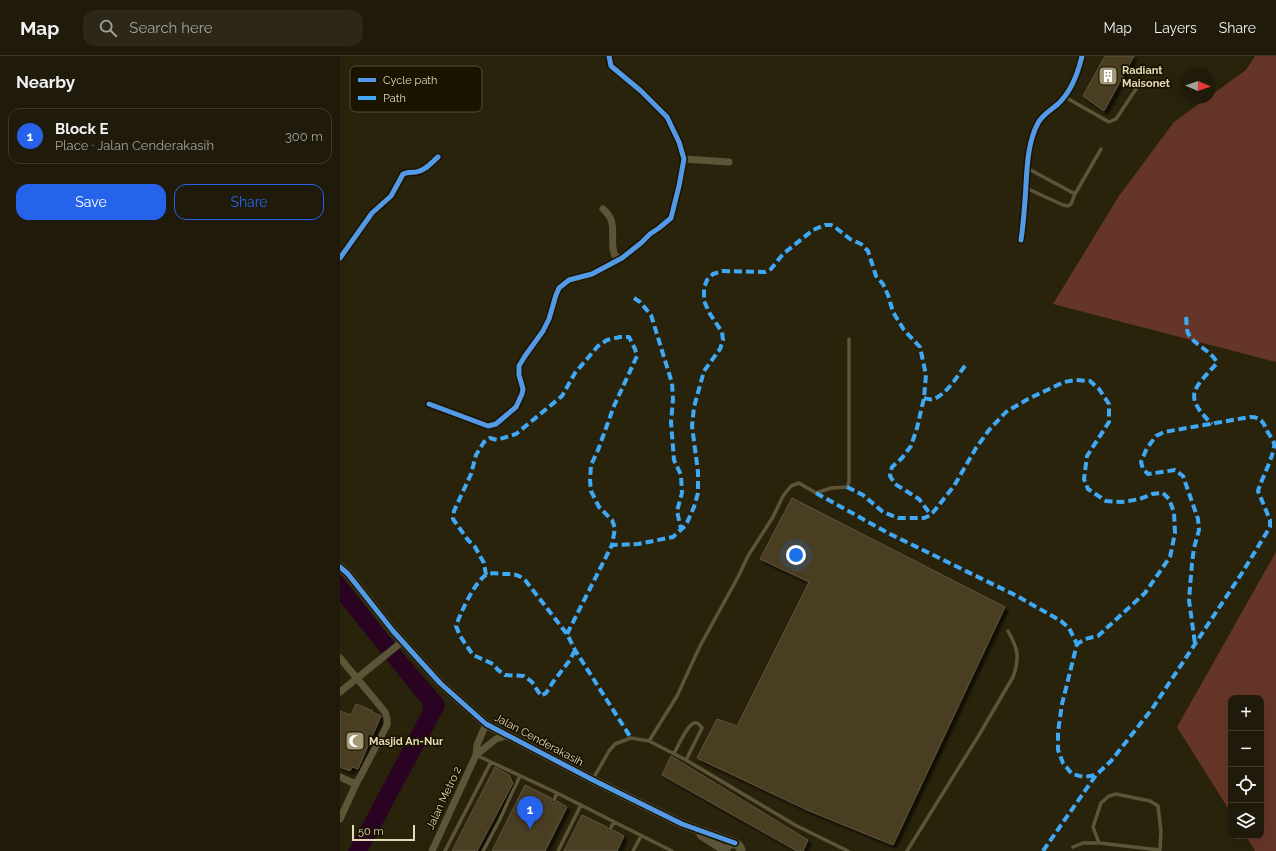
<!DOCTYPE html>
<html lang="en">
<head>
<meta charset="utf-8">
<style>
  body { margin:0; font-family:Raleway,sans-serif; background:#2c2717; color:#f1f3f6 }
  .controls { position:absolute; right:12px; bottom:12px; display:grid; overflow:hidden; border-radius:8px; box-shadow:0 4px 16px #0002 }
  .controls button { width:36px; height:36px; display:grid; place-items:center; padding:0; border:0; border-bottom:1px solid #3c382a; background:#1f1a09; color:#f1f3f6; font:20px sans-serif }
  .compass { position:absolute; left:840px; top:12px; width:36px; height:36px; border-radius:50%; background:#1f1a09; box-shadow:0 4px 16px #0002; rotate:92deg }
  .scale { position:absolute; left:12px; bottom:10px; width:63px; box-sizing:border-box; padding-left:4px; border:2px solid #e3d9b4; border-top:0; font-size:11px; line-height:14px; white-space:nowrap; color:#e3d9b4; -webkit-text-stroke:3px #1a1300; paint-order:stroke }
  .you { position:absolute; left:456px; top:499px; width:14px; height:14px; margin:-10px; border:3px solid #fff; border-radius:50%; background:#1a73e8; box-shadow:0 0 0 6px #1a73e833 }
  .badge { display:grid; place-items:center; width:26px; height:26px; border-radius:50%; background:#2563eb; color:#fff; font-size:13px; font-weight:700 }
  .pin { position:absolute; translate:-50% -33px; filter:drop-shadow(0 1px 2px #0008) }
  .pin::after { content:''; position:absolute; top:21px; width:14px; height:12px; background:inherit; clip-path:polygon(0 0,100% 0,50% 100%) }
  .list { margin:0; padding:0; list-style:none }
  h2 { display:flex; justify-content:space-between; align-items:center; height:52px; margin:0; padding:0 16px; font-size:17px }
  h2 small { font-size:13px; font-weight:400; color:#a1a19c }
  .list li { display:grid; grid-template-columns:26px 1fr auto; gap:12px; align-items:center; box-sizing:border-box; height:56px; margin:0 8px 8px; padding:0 8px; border:1px solid #3c382a; border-radius:12px }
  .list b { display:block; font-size:15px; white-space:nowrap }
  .list p { margin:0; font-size:13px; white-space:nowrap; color:#a1a19c }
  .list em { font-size:13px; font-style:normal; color:#a1a19c }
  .actions { display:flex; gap:8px; padding:12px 16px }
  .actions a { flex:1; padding:9px 0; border:1px solid #2563eb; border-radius:12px; text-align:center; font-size:14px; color:#2563eb }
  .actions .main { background:#2563eb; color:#fff }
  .icon { flex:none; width:22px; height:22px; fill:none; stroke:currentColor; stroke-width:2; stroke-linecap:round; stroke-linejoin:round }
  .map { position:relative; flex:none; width:936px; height:795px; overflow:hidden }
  header { display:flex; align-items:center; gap:24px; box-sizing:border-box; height:56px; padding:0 20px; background:#1f1a09; border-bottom:1px solid #3c382a }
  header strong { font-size:19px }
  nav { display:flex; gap:22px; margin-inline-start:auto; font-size:14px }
  .search { width:280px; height:36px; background:#2c2717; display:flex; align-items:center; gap:10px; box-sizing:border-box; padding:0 14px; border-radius:12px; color:#a1a19c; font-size:15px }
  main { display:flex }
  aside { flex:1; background:#1f1a09 }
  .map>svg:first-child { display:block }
  .green { fill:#653627 }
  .water { fill:#2a0322 }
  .building { fill:#483d23; stroke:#60543e; filter:url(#shadow) }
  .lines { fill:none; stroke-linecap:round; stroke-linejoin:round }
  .service { stroke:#5c5538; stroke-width:3.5 }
  .minor { stroke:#5c5538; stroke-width:7 }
  .tertiary { stroke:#5c5538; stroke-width:9 }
  .quiet { stroke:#3fa9f5; stroke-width:4; stroke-dasharray:8 4; stroke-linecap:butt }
  .cycleway-casing { stroke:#1a1300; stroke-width:8 }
  .cycleway { stroke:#5399e6; stroke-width:5 }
  .labels { text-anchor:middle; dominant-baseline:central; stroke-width:3.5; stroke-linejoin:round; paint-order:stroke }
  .poi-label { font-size:11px; font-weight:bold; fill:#e3d9b4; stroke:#1a1300; text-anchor:start }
  .street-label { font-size:11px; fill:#e3d9b4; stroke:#1a1300 }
  .key { fill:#1a1300; stroke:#564e36; stroke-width:1 }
  .key-label { font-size:11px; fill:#e3d9b4 }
</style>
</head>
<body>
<header>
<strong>Map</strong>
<div class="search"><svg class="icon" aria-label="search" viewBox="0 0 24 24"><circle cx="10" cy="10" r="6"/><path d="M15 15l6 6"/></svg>Search here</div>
<nav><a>Map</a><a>Layers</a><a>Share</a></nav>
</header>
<main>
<aside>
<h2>Nearby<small></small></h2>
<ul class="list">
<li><span class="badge">1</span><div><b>Block E</b><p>Place · Jalan Cenderakasih</p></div><em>300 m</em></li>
</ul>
<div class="actions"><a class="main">Save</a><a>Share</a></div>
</aside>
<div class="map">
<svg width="936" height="795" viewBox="0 0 936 795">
  <defs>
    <filter id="shadow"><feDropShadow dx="3.5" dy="3.5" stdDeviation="1" flood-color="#0009"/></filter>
  </defs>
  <rect width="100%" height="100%" fill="#29230c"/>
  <path class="green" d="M915 0H936V306L713 248 779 140 834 66 867 42H870V40L906 14Z
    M936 496V795H915L906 780H921V642H891V757L837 671Z"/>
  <path class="water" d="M0 518 60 594 104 645 105 651 103 655 28 795H8L82 656 83 649 0 546Z"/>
  <path class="building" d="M765 0H794L764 55 743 40Z
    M452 442 665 551 553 789 467 754 357 702 377 663 397 670 469 526 420 503Z
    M16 648 33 655 32 656 41 660 18 713 12 711 10 715 0 711V655L11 659Z
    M331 700 468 784 463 795H457L322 719Z
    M155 711 169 719 173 727 137 795H112Z
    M185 729 211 742V745L212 747H215L217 745 227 751 205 795H152Z
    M242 759 267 771V774L269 776H271L273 774 284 780 277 795H224Z"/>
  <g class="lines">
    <path class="service" d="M725 41 769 66 776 63 798 30
      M687 112 735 138
      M686 132 723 149 728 150 731 148 735 138 761 93
      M309 685 337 640 360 590 398 521 408 500 433 461 443 440 451 430 459 427 476 437 491 432 507 431 509 426V283
      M334 697C338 691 347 669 354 667 357 666 360 669 362 672L346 704
      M136 699 217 737 332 795
      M253 723 269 695 275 688 291 682 309 685 346 704 455 769 508 795
      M214 744 217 737
      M270 773 274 766
      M759 787 753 771 761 747 769 740 776 738 810 745 818 750 821 776 820 794
      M733 791 743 787H759L820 794
      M105 795 151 706
      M143 795 159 765 180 720
      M218 795 241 749
      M293 795 301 780
      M567 795 639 679 673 621C680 601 678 593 668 575"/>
    <path class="minor" d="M344 103 389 106
      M263 153C280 167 268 184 275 200L282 202
      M681 184C683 171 684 158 685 144 687 120 686 89 698 67 702 59 711 54 718 48 731 36 738 17 742 0
      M0 202 32 157 51 140 63 118C68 116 71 116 76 116 85 115 91 107 98 101
      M89 348 148 370 156 368 176 351 182 338 183 333 179 319V310L185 300 203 275 209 263 216 239 219 232 229 224 252 218 282 202 301 187 310 178 319 172 331 162 339 130 344 103 339 86 327 61 301 35 271 10 269 0
      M0 602 45 656 47 662V669L20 721 17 726 13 727 0 721
      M0 636 63 585
      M136 699 156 683 169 679
      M0 763 17 726
      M92 795 136 699 137 689 146 668"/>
    <path class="tertiary" d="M0 511 8 518 53 575 100 627 146 668 253 724 342 768 395 787
      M361 779 386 795
      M389 789C395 786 400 788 401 795"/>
    <path class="quiet" d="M294 242 300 246 311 259 332 327 333 343 331 366 334 404 341 419 342 437 337 455 341 473
      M846 261C847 266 846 270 847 274 850 288 872 294 877 307 854 333 842 339 872 368
      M584 342C588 343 591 344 594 343 608 337 618 319 627 307
      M507 431 523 439 543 456 558 462H584L591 459 614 430 636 392 649 374 666 356 688 343 724 326 735 324 750 325 759 333 769 348V366L747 400 744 423 748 433 766 445 782 446 800 443 812 438 823 437 829 443 834 456 835 477 830 501 805 537 758 580 745 583 737 588
      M476 437 548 477 677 540 721 565 729 572 737 588 722 648 718 676V694L723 707 732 718 744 721 756 719
      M146 519 144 507 135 491 128 484 113 463 114 455 131 418 136 399 144 386 150 382 157 384 176 378 222 340 235 317 258 290 267 284 280 281H289L295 293 297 300 274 350 258 394 251 409 250 424 251 435 259 451 272 464 275 472 272 489 298 488 333 481 346 469 354 451 358 437V416L352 370 354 351 364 315 380 293 383 284 382 276 370 258 364 245V232L367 224 373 218 382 215 425 216 431 213 443 198 473 174 485 169H491L496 172 510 183 521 188 528 195 536 220 543 228 548 239 553 256 564 274 580 291 586 319 584 342 577 372 571 390 562 402 552 411 550 420 555 428 579 443 591 459
      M227 578 272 489
      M235 594 230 604 213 626 206 637 201 640 192 626 184 620 165 619 158 614 153 608 133 599 120 580 116 570C120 558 135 525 146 519 151 516 159 518 165 518 173 518 178 518 185 524L227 578 235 594 291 682
      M703 795 756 719 771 705 812 653 902 517 930 471V464L918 435C921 424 936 396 934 387 932 382 928 377 926 373 923 364 919 361 910 361L824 376 816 380 807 392 801 406 803 413 808 418 835 414 843 420 858 463 859 474 854 492 852 507 849 544 855 588"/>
    <defs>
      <path id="cycleway" d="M681 184C683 171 684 158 685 144 687 120 686 89 698 67 702 59 711 54 718 48 731 36 738 17 742 0
        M0 202 32 157 51 140 63 118C68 116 71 116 76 116 85 115 91 107 98 101
        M89 348 148 370 156 368 176 351 182 338 183 333 179 319V310L185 300 203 275 209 263 216 239 219 232 229 224 252 218 282 202 301 187 310 178 319 172 331 162 339 130 344 103 339 86 327 61 301 35 271 10 269 0
        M0 511 8 518 53 575 100 627 146 668 253 724 342 768 395 787"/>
    </defs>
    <use href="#cycleway" class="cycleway-casing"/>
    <use href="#cycleway" class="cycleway"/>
  </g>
  <defs>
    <symbol id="building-square" viewBox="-11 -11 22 22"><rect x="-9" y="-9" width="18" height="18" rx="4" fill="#a29979" stroke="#1a1300"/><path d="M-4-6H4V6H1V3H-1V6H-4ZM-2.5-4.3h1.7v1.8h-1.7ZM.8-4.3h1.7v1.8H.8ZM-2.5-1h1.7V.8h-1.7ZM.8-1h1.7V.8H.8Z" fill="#fff"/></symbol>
    <symbol id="mosque-square" viewBox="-11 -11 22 22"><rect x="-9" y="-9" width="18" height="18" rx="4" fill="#a29979" stroke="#1a1300"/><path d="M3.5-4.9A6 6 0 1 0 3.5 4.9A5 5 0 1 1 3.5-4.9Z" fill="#fff"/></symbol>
  </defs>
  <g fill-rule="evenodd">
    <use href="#building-square" x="757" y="9" width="22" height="22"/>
    <use href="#mosque-square" x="4" y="674" width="22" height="22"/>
  </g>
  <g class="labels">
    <g class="poi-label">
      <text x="782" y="14">Radiant<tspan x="782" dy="13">Maisonet</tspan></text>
      <text x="29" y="685">Masjid An-Nur</text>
    </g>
    <g class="street-label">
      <text transform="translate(199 684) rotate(28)">Jalan Cenderakasih</text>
      <text transform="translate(104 742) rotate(-65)">Jalan Metro 2</text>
    </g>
  </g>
  <rect x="10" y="10" width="132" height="46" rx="6" class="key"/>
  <rect x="18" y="22" width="18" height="4" fill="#5399e6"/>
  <rect x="18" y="40" width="18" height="4" fill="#3fa9f5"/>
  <g class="key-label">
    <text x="43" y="28">Cycle path</text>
    <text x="43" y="46">Path</text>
  </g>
</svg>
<div class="controls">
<button>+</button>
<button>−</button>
<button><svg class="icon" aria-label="locate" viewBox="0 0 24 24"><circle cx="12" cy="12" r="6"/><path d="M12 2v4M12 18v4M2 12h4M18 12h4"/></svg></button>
<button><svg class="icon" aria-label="layers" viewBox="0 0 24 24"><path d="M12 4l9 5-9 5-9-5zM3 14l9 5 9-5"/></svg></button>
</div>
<svg class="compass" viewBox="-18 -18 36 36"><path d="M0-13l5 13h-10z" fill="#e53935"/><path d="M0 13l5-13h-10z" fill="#a1a19c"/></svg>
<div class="scale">50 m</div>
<div class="you"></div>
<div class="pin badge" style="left:190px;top:773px">1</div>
</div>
</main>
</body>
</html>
